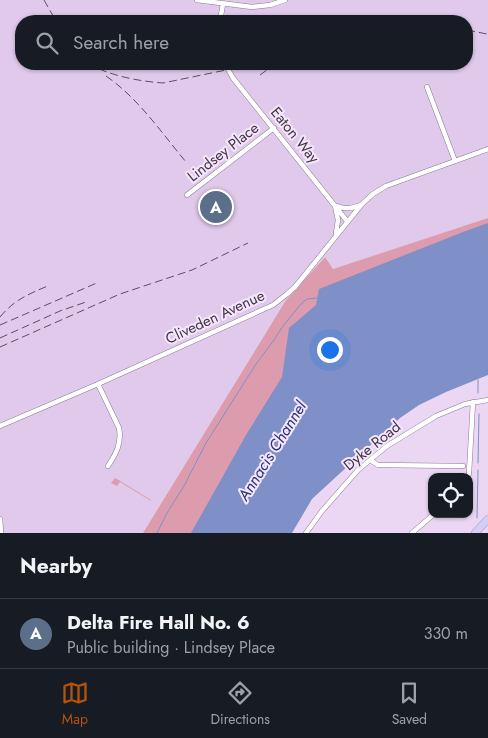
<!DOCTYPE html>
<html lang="en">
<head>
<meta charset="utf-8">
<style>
  body { margin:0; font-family:Jost,sans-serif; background:#242831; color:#f1f3f6 }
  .controls { position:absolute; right:15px; bottom:15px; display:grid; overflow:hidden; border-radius:10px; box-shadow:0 1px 4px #0004 }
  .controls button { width:45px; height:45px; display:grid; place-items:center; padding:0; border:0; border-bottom:1px solid #363941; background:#171b24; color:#f1f3f6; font:25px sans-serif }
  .you { position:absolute; left:329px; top:349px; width:18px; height:18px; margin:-12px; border:4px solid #fff; border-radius:50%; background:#1a73e8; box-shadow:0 0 0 8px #1a73e833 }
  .badge { display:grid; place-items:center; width:32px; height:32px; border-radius:50%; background:#b45309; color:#fff; font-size:16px; font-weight:700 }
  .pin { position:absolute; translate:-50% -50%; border:2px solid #fff; box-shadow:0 1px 5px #0006 }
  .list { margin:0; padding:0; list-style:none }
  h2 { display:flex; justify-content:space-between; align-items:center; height:65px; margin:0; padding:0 20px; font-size:21px }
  h2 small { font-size:16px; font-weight:400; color:#9ea1a6 }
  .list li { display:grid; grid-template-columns:32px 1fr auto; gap:15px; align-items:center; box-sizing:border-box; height:70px; padding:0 20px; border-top:1px solid #363941 }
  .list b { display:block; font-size:19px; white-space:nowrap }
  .list p { margin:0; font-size:16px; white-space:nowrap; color:#9ea1a6 }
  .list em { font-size:16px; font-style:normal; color:#9ea1a6 }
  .icon { flex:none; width:28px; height:28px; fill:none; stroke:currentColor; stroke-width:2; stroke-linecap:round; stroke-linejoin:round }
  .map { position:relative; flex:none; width:488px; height:533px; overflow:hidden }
  .search { position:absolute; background:#171b24; box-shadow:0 1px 4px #0004; left:15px; right:15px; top:15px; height:55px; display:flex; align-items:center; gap:12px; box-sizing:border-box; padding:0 18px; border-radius:20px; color:#9ea1a6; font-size:19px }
  .sheet { height:135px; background:#171b24 }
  nav { display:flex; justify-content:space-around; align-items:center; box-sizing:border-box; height:70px; border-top:1px solid #363941; background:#171b24; font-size:14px; color:#9ea1a6 }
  nav a { display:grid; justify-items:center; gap:2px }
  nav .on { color:#b45309 }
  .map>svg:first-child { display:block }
  .built { fill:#e1c9eb; fill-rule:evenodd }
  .green { fill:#dd9cae }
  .water { fill:#7e90c7 }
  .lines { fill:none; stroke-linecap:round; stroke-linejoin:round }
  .stream { stroke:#7e90c7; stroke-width:1 }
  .minor-casing { stroke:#8a7892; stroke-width:5.5 }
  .highway-casing { stroke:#a099b7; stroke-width:8 }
  .minor { stroke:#fff; stroke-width:4.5 }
  .highway { stroke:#d5cef6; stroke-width:7 }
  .rail { stroke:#5a505e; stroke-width:1; stroke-dasharray:8 4; stroke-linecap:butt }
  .labels { text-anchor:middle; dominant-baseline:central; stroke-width:4; stroke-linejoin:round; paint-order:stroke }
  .street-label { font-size:15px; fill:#3e3641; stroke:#f6e6fd }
  .water-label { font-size:16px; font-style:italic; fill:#28377a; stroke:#f6e6fd }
</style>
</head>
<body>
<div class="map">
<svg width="488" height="533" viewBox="0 0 488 533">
  <rect width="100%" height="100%" fill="#ebd7f3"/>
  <path class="built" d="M0 0H488V218L333 269 324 257 286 300 143 533H0ZM21 21H467V64H21Z"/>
  <path class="green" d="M488 218V223L200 533H143L286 300 325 257 333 269Z
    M115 478 117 479 151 500V501L120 482 117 486 111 483Z"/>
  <path class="water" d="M488 223V375L446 392 419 405 400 418 312 499 292 533H191L246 435 282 377 289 328 316 305 319 289 463 232Z"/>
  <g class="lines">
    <path class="stream" d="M478 380V393
      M478 463 479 414
      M477 518 478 470
      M157 533 167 513 184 486 206 443 256 364 274 340 283 326 301 304 307 299 317 298"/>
    <defs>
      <path id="minor" d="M197 0 252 7 270 5 285 0
        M220 21 223 4
        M225 64 233 78 347 221
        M427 87 455 161
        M187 195 274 128
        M335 206 338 220 336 233
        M337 206C346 210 352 208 361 205
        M98 384 119 428C122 443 116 454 108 466
        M0 426 98 384 273 305 287 294 295 287 362 204 373 194 386 186 488 149
        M370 460 378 465 463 466
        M468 477 469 473 473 402
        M0 519 1 533
        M306 533 322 511 358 470 387 446 436 416 465 404 488 400
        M412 533 434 514"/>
      <path id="highway" d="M475 533 488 519"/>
    </defs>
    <use href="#minor" class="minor-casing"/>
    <use href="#highway" class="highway-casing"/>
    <use href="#minor" class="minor"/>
    <use href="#highway" class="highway"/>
    <path class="rail" d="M44 0 56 21
      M467 30 487 34
      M88 64C112 76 137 81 163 83L255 64
      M260 75 275 64
      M106 76C138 98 161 132 186 162
      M0 317C15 299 29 294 50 285
      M0 325 99 282
      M0 338 60 311 86 302
      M0 347 120 294 192 270 248 243"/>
  </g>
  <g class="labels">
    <g class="street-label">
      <text transform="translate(295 135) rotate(51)">Eaton Way</text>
      <text transform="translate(223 152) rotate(-38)">Lindsey Place</text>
      <text transform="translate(215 317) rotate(-25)">Cliveden Avenue</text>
      <text transform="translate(372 446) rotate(-39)">Dyke Road</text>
    </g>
    <g class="water-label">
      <text transform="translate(272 451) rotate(-58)">Annacis Channel</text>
    </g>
  </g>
</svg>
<div class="controls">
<button><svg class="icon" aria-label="locate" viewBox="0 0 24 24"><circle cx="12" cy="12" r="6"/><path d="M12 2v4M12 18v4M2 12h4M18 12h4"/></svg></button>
</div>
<div class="you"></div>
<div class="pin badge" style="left:216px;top:207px;background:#5c6f8a">A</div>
<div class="search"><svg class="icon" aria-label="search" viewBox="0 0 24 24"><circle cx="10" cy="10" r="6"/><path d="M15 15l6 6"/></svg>Search here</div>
</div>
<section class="sheet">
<h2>Nearby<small></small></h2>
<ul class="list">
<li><span class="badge" style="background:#5c6f8a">A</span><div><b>Delta Fire Hall No. 6</b><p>Public building · Lindsey Place</p></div><em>330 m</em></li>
</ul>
</section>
<nav>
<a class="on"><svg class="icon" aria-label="map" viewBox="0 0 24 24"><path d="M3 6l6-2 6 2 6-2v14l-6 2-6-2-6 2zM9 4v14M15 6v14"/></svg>Map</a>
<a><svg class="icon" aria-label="directions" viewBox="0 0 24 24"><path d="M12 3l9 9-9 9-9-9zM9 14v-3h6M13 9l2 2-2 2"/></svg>Directions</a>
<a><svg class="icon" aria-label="saved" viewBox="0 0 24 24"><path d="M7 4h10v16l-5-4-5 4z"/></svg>Saved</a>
</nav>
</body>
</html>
